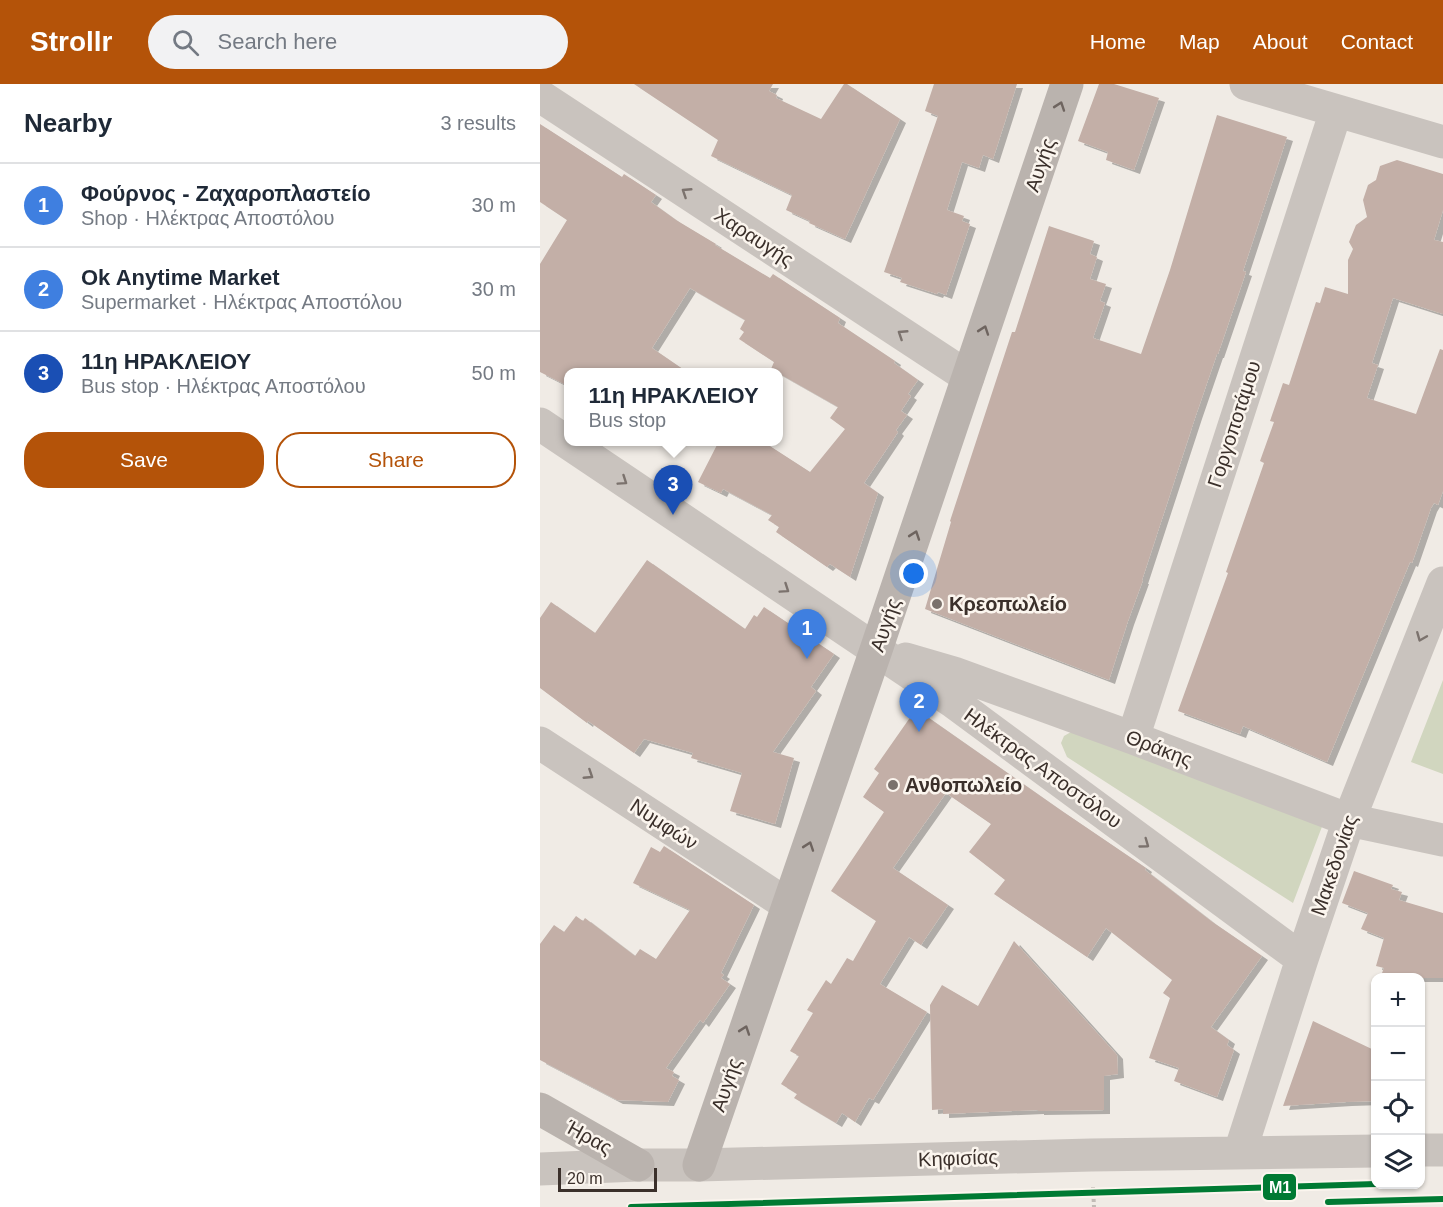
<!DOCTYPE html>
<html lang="en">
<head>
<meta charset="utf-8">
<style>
  body { margin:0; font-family:Arial,sans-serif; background:#f2f2f3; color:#1f2937 }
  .controls { position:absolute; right:18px; bottom:18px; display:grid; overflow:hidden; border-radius:12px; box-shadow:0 2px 4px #0004 }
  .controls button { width:54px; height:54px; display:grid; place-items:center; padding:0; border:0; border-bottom:2px solid #e0e1e3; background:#fff; color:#1f2937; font:30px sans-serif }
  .scale { position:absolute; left:18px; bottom:15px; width:99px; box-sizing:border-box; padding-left:6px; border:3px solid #3b302b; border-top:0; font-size:16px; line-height:21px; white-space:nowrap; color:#3b302b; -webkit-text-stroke:4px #fbf5ee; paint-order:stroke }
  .you { position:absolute; left:374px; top:490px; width:21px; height:21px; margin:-15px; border:4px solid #fff; border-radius:50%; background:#1a73e8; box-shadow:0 0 0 9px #1a73e833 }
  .badge { display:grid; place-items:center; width:39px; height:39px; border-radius:50%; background:#b45309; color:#fff; font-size:20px; font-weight:700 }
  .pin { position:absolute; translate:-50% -50px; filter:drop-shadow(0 2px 3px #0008) }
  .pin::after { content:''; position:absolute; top:32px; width:21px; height:18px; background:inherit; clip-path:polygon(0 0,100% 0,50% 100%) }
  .popup { position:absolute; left:24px; top:284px; width:219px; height:78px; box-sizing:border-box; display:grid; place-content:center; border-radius:12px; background:#fff; filter:drop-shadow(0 2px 4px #0005); font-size:20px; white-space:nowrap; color:#747a83 }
  .popup b { font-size:22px; color:#1f2937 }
  .popup::after { content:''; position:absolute; left:50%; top:100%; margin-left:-12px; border:12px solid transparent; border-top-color:#fff }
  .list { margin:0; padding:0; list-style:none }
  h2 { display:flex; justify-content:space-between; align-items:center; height:78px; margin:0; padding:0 24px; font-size:26px }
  h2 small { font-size:20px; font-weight:400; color:#747a83 }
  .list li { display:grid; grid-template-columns:39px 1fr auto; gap:18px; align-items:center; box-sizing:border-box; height:84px; padding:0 24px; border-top:2px solid #e0e1e3 }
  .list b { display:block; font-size:22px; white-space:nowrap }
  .list p { margin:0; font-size:20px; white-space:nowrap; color:#747a83 }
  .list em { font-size:20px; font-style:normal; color:#747a83 }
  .actions { display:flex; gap:12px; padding:18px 24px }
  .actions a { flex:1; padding:14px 0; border:2px solid #b45309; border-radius:24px; text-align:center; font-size:21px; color:#b45309 }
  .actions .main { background:#b45309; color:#fff }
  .icon { flex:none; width:33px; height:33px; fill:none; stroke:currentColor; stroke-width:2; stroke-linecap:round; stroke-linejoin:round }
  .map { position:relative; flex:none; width:903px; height:1123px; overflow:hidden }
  header { display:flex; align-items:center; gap:36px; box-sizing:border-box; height:84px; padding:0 30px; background:#b45309; color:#fff }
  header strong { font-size:28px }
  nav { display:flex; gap:33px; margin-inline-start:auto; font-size:21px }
  .search { width:420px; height:54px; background:#f2f2f3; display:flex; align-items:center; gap:15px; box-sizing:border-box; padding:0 21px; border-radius:33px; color:#747a83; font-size:22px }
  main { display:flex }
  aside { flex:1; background:#fff }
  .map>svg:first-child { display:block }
  .park { fill:#d1d6bf }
  .building { fill:#c3afa7; filter:url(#shadow) }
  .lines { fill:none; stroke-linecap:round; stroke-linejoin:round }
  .path { stroke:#c2bbb6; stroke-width:4; stroke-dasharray:3 3; stroke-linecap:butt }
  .street { stroke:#c9c3be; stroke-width:33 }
  .secondary { stroke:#bab3ae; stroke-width:33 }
  .metro-1-casing { stroke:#fbf5ee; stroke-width:10 }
  .metro-1 { stroke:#007a33; stroke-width:6 }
  .oneway { stroke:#6e645f }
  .oneway2 { stroke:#7b726d }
  .poi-dot { fill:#7a716c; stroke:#fbf5ee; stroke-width:2 }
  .labels { text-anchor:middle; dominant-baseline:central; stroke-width:5; stroke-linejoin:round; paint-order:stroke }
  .street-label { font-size:20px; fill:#3b302b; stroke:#fbf5ee }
  .poi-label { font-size:20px; font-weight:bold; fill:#3b302b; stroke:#fbf5ee; text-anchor:start }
  .line-badge { stroke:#fbf5ee; stroke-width:2 }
  .badge-label { font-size:16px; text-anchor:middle; font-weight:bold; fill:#fff }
</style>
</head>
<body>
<header>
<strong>Strollr</strong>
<div class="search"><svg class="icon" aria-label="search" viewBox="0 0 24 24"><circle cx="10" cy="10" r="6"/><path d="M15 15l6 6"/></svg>Search here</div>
<nav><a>Home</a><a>Map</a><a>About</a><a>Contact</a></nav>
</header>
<main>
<aside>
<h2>Nearby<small>3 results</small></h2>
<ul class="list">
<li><span class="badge" style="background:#3f7fe0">1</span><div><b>Φούρνος - Ζαχαροπλαστείο</b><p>Shop · Ηλέκτρας Αποστόλου</p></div><em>30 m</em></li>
<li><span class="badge" style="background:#3f7fe0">2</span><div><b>Ok Anytime Market</b><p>Supermarket · Ηλέκτρας Αποστόλου</p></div><em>30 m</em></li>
<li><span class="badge" style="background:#1a4fb4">3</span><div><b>11η ΗΡΑΚΛΕΙΟΥ</b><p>Bus stop · Ηλέκτρας Αποστόλου</p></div><em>50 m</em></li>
</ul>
<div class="actions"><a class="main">Save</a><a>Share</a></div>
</aside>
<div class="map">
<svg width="903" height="1123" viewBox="0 0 903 1123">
  <defs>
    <filter id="shadow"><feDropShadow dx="6" dy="4" stdDeviation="0" flood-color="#0004"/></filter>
  </defs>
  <rect width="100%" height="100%" fill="#f0ebe5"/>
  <path class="park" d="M903 596V690L871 678Z
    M531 648 783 740 753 819 527 673 521 659 524 652Z"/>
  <path class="building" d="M94 0H233L229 7 237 11 236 14 281 35 304 0H307L360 35 305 155 269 139 270 137 246 126 252 111 171 72 178 56Z
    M394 0H477L453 75 443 71 439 84 422 78 407 126 424 132 422 137 430 140 406 211 398 208 397 210 360 198 362 194 344 188 398 32 385 27Z
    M559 0H574L619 14 594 86 566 76 568 68 538 57Z
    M677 31 747 53 703 187 706 188 678 270H677L656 331 602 496H603L588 537 569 596 385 525 411 438 410 437 472 248H475L509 142 554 157 550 170 557 173 550 195 566 200 560 217 565 219 553 254 601 270 630 186Z
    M0 40 82 93 84 90 116 111 111 118 136 136 176 160 175 161 230 194 233 190 300 234 298 239 355 277 354 279 378 296 368 310 371 312 361 327 367 331 356 346 358 348 324 399 338 409 310 493 290 480 287 483 236 448 239 443 228 436 232 431 183 405 181 409 158 398 179 357H222L270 388 305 345 290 334 298 323 231 285 234 278 199 255 204 248 200 245 205 236 150 204 112 264 147 288H28V302L0 288V180L27 136 0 118Z
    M857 76 903 90V126L894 156 903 158V230L853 214 832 279 838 281 827 314 876 330 900 265 903 266V407L898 421 894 419 891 424 872 479 870 478 787 678 703 642 700 650 638 627 688 489 686 488 724 379 720 377 734 338 730 337 743 299 749 301 776 218 780 219 785 203 808 210V176L813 165 809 158 816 141 827 133 823 116 828 101 836 96 840 82Z
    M107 476 205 545 214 531 217 533 224 523 294 570 271 603 276 607 233 668 254 674 235 740 190 727 202 689 151 674 153 669 104 655 94 669 48 637 47 639 0 604V534L11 518 55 549Z
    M376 625 519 725 606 784 605 786 671 837 722 872 671 943 689 956 687 961 694 966 677 1013 634 997 639 984 609 974 630 914 623 909 632 896 566 844 547 873 454 810 465 796 429 768 451 740 406 709 353 784 408 821 381 861 369 853 340 900 387 928 333 1016 329 1014 315 1038 302 1029 296 1039 254 1014 257 1010 241 1000 259 972 250 967 273 929 267 926 286 896 291 900 307 874 313 877 336 837 291 807 344 728 323 713 339 689 334 685Z
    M124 762 214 821 181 889 184 891 181 894 190 900 163 939 160 936 126 984 134 988 132 992 139 996 128 1018 77 1016 0 976V860L14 841 24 848 36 832 43 837 45 834 95 872 100 865 116 875 150 826 93 799 111 763 120 768Z
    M814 787 853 801 851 805 862 808 859 816 903 829V894H840L844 884 836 882 844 854 821 845 828 829 802 819Z
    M474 857 577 971 578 990 564 992V1026L498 1027V1026L403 1030V1025L392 1026 390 921 402 901 438 922Z
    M773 937 836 967V1017L806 1018 743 1022Z"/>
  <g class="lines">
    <path class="path" d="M553 1103 554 1123"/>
    <path class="street" d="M706 0 903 58
      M0 12 428 293
      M0 340 412 617 762 875
      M366 575 414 589 593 654 809 736 903 756
      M593 654 796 27
      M0 659 248 821
      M880 1066H903
      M700 1068 762 875 809 736 903 499
      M0 1085 98 1081H159L551 1071 836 1067"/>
    <path class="secondary" d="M0 1025 98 1081
      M159 1081 336 566 527 0"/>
    <defs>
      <path id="metro-1" d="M788 1118 903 1115
        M91 1123 836 1100"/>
    </defs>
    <use href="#metro-1" class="metro-1-casing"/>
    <use href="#metro-1" class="metro-1"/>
  </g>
  <defs><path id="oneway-chevron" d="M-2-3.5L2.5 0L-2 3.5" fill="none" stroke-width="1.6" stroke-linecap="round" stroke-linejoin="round" transform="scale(1.5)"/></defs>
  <g class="oneway">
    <use href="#oneway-chevron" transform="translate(520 22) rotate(-71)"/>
    <use href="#oneway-chevron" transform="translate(444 246) rotate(-71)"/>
    <use href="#oneway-chevron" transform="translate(375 451) rotate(-71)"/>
    <use href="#oneway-chevron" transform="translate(269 762) rotate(-71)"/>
    <use href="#oneway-chevron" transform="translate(205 946) rotate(-71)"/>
  </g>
  <g class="oneway2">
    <use href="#oneway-chevron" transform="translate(146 108) rotate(-147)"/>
    <use href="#oneway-chevron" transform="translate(362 250) rotate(-147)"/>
    <use href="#oneway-chevron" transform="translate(83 397) rotate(34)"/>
    <use href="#oneway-chevron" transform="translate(245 505) rotate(34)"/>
    <use href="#oneway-chevron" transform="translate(881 553) rotate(112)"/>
    <use href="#oneway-chevron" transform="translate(49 691) rotate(33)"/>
    <use href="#oneway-chevron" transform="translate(605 760) rotate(36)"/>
  </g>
  <g class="poi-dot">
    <circle cx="397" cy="520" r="6"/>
    <circle cx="353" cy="701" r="6"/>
  </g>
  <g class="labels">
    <g class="street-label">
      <text transform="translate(500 81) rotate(-71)">Αυγής</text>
      <text transform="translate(214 153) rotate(33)">Χαραυγής</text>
      <text transform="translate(694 340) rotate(-72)">Γοργοποτάμου</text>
      <text transform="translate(345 541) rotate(-71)">Αυγής</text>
      <text transform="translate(619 664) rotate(21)">Θράκης</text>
      <text transform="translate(503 684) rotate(36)">Ηλέκτρας Αποστόλου</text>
      <text transform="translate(124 740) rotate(33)">Νυμφών</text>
      <text transform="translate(794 781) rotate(-71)">Μακεδονίας</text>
      <text transform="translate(186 1001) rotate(-71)">Αυγής</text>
      <text transform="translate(49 1053) rotate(29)">Ήρας</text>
      <text transform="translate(418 1074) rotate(-2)">Κηφισίας</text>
    </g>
    <g class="poi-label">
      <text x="409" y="520">Κρεοπωλείο</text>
      <text x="365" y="701">Ανθοπωλείο</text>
    </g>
  </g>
  <rect class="line-badge" x="722" y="1089" width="35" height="28" rx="6" fill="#007a33"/>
  <g class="badge-label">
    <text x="740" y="1109">Μ1</text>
  </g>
</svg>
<div class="controls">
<button>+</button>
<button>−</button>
<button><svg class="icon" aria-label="locate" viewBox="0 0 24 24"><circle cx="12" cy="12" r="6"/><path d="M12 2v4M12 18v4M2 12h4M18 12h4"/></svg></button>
<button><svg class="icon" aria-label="layers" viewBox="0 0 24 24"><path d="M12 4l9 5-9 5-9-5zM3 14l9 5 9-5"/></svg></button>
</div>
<div class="scale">20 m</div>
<div class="you"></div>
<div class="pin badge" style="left:267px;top:575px;background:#3f7fe0">1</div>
<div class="pin badge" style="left:379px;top:648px;background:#3f7fe0">2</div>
<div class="pin badge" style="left:133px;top:431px;background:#1a4fb4">3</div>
<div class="popup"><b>11η ΗΡΑΚΛΕΙΟΥ</b>Bus stop</div>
</div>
</main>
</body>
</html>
